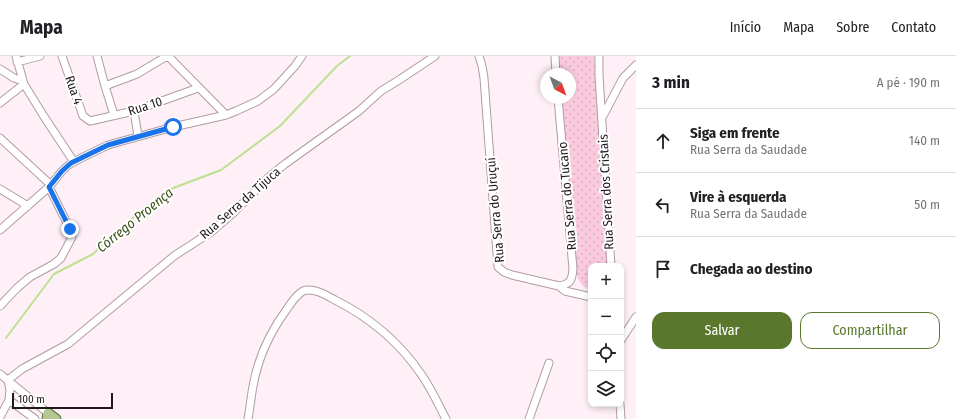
<!DOCTYPE html>
<html lang="pt">
<head>
<meta charset="utf-8">
<style>
  body { margin:0; font-family:"Fira Sans Condensed",sans-serif; background:#f6f6f6; color:#202124 }
  .controls { position:absolute; right:12px; bottom:12px; display:grid; overflow:hidden; border-radius:8px; box-shadow:0 2px 6px #0003 }
  .controls button { width:36px; height:36px; display:grid; place-items:center; padding:0; border:0; border-bottom:1px solid #e0e0e0; background:#fff; color:#202124; font:20px sans-serif }
  .compass { position:absolute; left:540px; top:12px; width:36px; height:36px; border-radius:50%; background:#fff; box-shadow:0 2px 6px #0003; rotate:139deg }
  .scale { position:absolute; left:12px; bottom:10px; width:101px; box-sizing:border-box; padding-left:4px; border:2px solid #21191d; border-top:0; font-size:11px; line-height:14px; white-space:nowrap; color:#21191d; -webkit-text-stroke:3px #fff; paint-order:stroke }
  .stop { position:absolute; width:12px; height:12px; margin:-9px; border:3px solid #1a73e8; border-radius:50%; background:#fff }
  .stop.end { background:#1a73e8; border-color:#fff; box-shadow:0 1px 4px #0008 }
  .list { margin:0; padding:0; list-style:none }
  h2 { display:flex; justify-content:space-between; align-items:center; height:52px; margin:0; padding:0 16px; font-size:17px }
  h2 small { font-size:13px; font-weight:400; color:#757577 }
  .list li { display:grid; grid-template-columns:26px 1fr auto; gap:12px; align-items:center; box-sizing:border-box; height:64px; padding:0 16px; border-top:1px solid #e0e0e0 }
  .list b { display:block; font-size:15px; white-space:nowrap }
  .list p { margin:0; font-size:13px; white-space:nowrap; color:#757577 }
  .list em { font-size:13px; font-style:normal; color:#757577 }
  .actions { display:flex; gap:8px; padding:12px 16px }
  .actions a { flex:1; padding:9px 0; border:1px solid #5a782d; border-radius:12px; text-align:center; font-size:14px; color:#5a782d }
  .actions .main { background:#5a782d; color:#fff }
  .icon { flex:none; width:22px; height:22px; fill:none; stroke:currentColor; stroke-width:2; stroke-linecap:round; stroke-linejoin:round }
  .map { position:relative; flex:none; width:636px; height:363px; overflow:hidden }
  header { display:flex; align-items:center; gap:24px; box-sizing:border-box; height:56px; padding:0 20px; background:#fff; border-bottom:1px solid #e0e0e0 }
  header strong { font-size:19px }
  nav { display:flex; gap:22px; margin-inline-start:auto; font-size:14px }
  main { display:flex }
  aside { flex:1; background:#fff }
  .map>svg:first-child { display:block }
  .park { fill:url(#park-dots) }
  .lines { fill:none; stroke-linecap:round; stroke-linejoin:round }
  .stream { stroke:#bde091; stroke-width:2 }
  .minor-casing { stroke:#b09ba4; stroke-width:9 }
  .major-casing { stroke:#5f733e; stroke-width:11 }
  .minor { stroke:#fff; stroke-width:7 }
  .major { stroke:#b3c895; stroke-width:9 }
  .route { stroke:#1a73e8; stroke-width:5 }
  .labels { text-anchor:middle; dominant-baseline:central; stroke-width:4; stroke-linejoin:round; paint-order:stroke }
  .street-label { font-size:13px; fill:#21191d; stroke:#fff }
  .water-label { font-size:14px; font-style:italic; fill:#394f18; stroke:#fff }
</style>
</head>
<body>
<header>
<strong>Mapa</strong>
<nav><a>Início</a><a>Mapa</a><a>Sobre</a><a>Contato</a></nav>
</header>
<main>
<div class="map">
<svg width="636" height="363" viewBox="0 0 636 363">
  <defs>
    <pattern id="park-dots" width="8" height="8" patternUnits="userSpaceOnUse"><rect width="8" height="8" fill="#facade"/><path d="M2 2h.1M6 6h.1" fill="none" stroke="#d6adbe" stroke-width="1.8" stroke-linecap="round"/></pattern>
  </defs>
  <rect width="100%" height="100%" fill="#fef0f6"/>
  <path class="park" d="M559 0H594L607 210H591V235C584 232 579 227 577 219L562 42H570V18H560Z"/>
  <g class="lines">
    <path class="stream" d="M6 282 54 218 93 198 134 161 168 134 221 114 280 70 337 10 350 0"/>
    <defs>
      <path id="minor" d="M16 0 24 28 43 59 74 106
        M62 0 83 60 90 65 134 55 198 32
        M97 0 105 30 114 59
        M168 0 226 59
        M479 0 482 10 484 22 498 211 504 216 512 219 559 230 565 235 591 241
        M555 0 556 18
        M599 0V19L611 210
        M17 6 40 0
        M0 13 14 22 23 25
        M105 30 137 18 167 0
        M558 42 573 213C572 224 571 228 559 230
        M0 47 24 28
        M134 55 138 80
        M603 60 623 22 636 9
        M0 82 51 129
        M0 133 28 150
        M0 174 49 131 62 115 71 107 108 89 173 71 226 59 236 55 258 45 274 33 295 10 302 0
        M0 250 17 232 30 221 54 208 61 202 72 181 70 173 49 131
        M621 284 636 261
        M0 318 48 357
        M8 324 22 313 68 288 174 200 211 176 234 156 269 121 285 108 359 55 381 35 399 24 435 0
        M9 344 35 363
        M620 348 621 363
        M0 361 9 344 10 334 8 324
        M248 363C250 352 251 341 253 330 258 302 270 276 287 253 291 247 296 239 303 235 313 231 326 239 335 244 369 261 399 286 421 318 431 332 438 348 446 363
        M529 363 549 307"/>
      <path id="major" d="M47 363 48 357 56 363"/>
    </defs>
    <use href="#minor" class="minor-casing"/>
    <use href="#major" class="major-casing"/>
    <use href="#minor" class="minor"/>
    <use href="#major" class="major"/>
  </g>
  <g class="lines">
    <path class="route" d="M70 173 49 131 62 115 71 107 108 89 173 71"/>
  </g>
  <g class="labels">
    <g class="street-label">
      <text transform="translate(74 34) rotate(71)">Rua 4</text>
      <text transform="translate(145 50) rotate(-18)">Rua 10</text>
      <text transform="translate(606 136) rotate(-93)">Rua Serra dos Cristais</text>
      <text transform="translate(567 140) rotate(-95)">Rua Serra do Tucano</text>
      <text transform="translate(240 147) rotate(-41)">Rua Serra da Tijuca</text>
      <text transform="translate(495 154) rotate(-95)">Rua Serra do Uruçuí</text>
    </g>
    <g class="water-label">
      <text transform="translate(135 164) rotate(-39)">Córrego Proença</text>
    </g>
  </g>
</svg>
<div class="controls">
<button>+</button>
<button>−</button>
<button><svg class="icon" aria-label="locate" viewBox="0 0 24 24"><circle cx="12" cy="12" r="6"/><path d="M12 2v4M12 18v4M2 12h4M18 12h4"/></svg></button>
<button><svg class="icon" aria-label="layers" viewBox="0 0 24 24"><path d="M12 4l9 5-9 5-9-5zM3 14l9 5 9-5"/></svg></button>
</div>
<svg class="compass" viewBox="-18 -18 36 36"><path d="M0-13l5 13h-10z" fill="#e53935"/><path d="M0 13l5-13h-10z" fill="#757577"/></svg>
<div class="scale">100 m</div>
<div class="stop" style="left:173px;top:71px"></div>
<div class="stop end" style="left:70px;top:173px"></div>
</div>
<aside>
<h2>3 min<small>A pé · 190 m</small></h2>
<ul class="list">
<li><svg class="icon" aria-label="ahead" viewBox="0 0 24 24"><path d="M12 20V5M6 11l6-6 6 6"/></svg><div><b>Siga em frente</b><p>Rua Serra da Saudade</p></div><em>140 m</em></li>
<li><svg class="icon" aria-label="left" viewBox="0 0 24 24"><path d="M17 20v-9H6M10 6l-5 5 5 5"/></svg><div><b>Vire à esquerda</b><p>Rua Serra da Saudade</p></div><em>50 m</em></li>
<li><svg class="icon" aria-label="arrive" viewBox="0 0 24 24"><path d="M6 21V4h12l-3 4 3 4H6"/></svg><div><b>Chegada ao destino</b></div></li>
</ul>
<div class="actions"><a class="main">Salvar</a><a>Compartilhar</a></div>
</aside>
</main>
</body>
</html>
